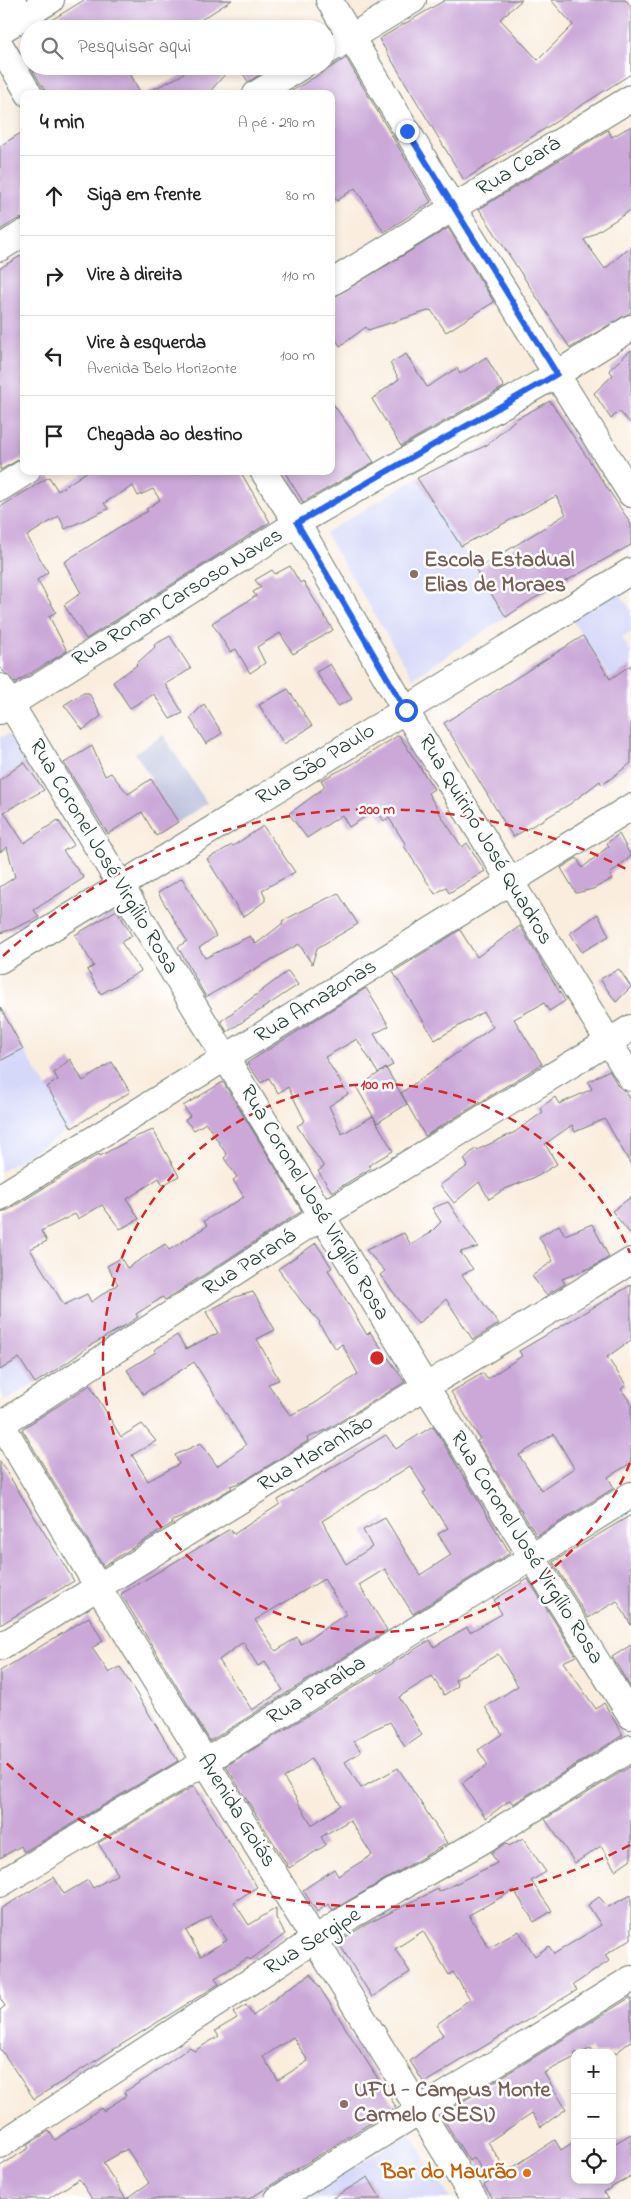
<!DOCTYPE html>
<html lang="pt">
<head>
<meta charset="utf-8">
<style>
  body { margin:0; font-family:"Indie Flower",sans-serif; background:#f6f6f6; color:#222 }
  .controls { position:absolute; right:15px; bottom:15px; display:grid; overflow:hidden; border-radius:10px; box-shadow:0 2px 8px #0003 }
  .controls button { width:45px; height:45px; display:grid; place-items:center; padding:0; border:0; border-bottom:1px solid #e0e0e0; background:#fff; color:#222; font:25px sans-serif }
  .stop { position:absolute; width:15px; height:15px; margin:-11px; border:4px solid #2563eb; border-radius:50%; background:#fff }
  .stop.end { background:#2563eb; border-color:#fff; box-shadow:0 1px 5px #0008 }
  .list { margin:0; padding:0; list-style:none }
  h2 { display:flex; justify-content:space-between; align-items:center; height:65px; margin:0; padding:0 20px; font-size:21px }
  h2 small { font-size:16px; font-weight:400; color:#767676 }
  .list li { display:grid; grid-template-columns:32px 1fr auto; gap:15px; align-items:center; box-sizing:border-box; height:80px; padding:0 20px; border-top:1px solid #e0e0e0 }
  .list b { display:block; font-size:19px; white-space:nowrap }
  .list p { margin:0; font-size:16px; white-space:nowrap; color:#767676 }
  .list em { font-size:16px; font-style:normal; color:#767676 }
  .icon { flex:none; width:28px; height:28px; fill:none; stroke:currentColor; stroke-width:2; stroke-linecap:round; stroke-linejoin:round }
  .map { position:relative; flex:none; width:631px; height:2199px; overflow:hidden }
  .search { position:absolute; background:#fff; box-shadow:0 2px 8px #0003; left:20px; top:20px; width:315px; height:55px; display:flex; align-items:center; gap:12px; box-sizing:border-box; padding:0 18px; border-radius:28px; color:#767676; font-size:19px }
  .panel { position:absolute; background:#fff; box-shadow:0 2px 8px #0003; left:20px; top:90px; width:315px; height:385px; border-radius:10px }
  .map>svg:first-child { display:block }
  .built { fill:#d5d8f9 }
  .industrial { fill:#bdc3de }
  .building { fill:#cba8d8; fill-rule:evenodd }
  .lines { fill:none; stroke-linecap:round; stroke-linejoin:round }
  .minor-casing { stroke:#6c7b70; stroke-width:28 }
  .minor { stroke:#fff; stroke-width:26 }
  .route { stroke:#2563eb; stroke-width:6 }
  .ring { fill:none; stroke:#d62828; stroke-width:2.5; stroke-dasharray:9 6 }
  .education-dot { fill:#8d6e63; stroke:#fff; stroke-width:2 }
  .food-dot { fill:#e8710a; stroke:#fff; stroke-width:2 }
  .labels { text-anchor:middle; dominant-baseline:central; stroke-width:5; stroke-linejoin:round; paint-order:stroke }
  .street-label { font-size:22px; fill:#1f3d34; stroke:#fff }
  .education-label { font-size:22px; font-weight:bold; fill:#785e54; stroke:#fff; text-anchor:start }
  .food-label { font-size:22px; font-weight:bold; fill:#c56008; stroke:#fff; text-anchor:end }
  .centre { fill:#d62828; stroke:#fff; stroke-width:2.5 }
  .ring-label { font-size:15px; text-anchor:middle; font-weight:bold; fill:#d62828; stroke:#fff; stroke-width:5; stroke-linejoin:round; paint-order:stroke }
</style>
</head>
<body>
<div class="map">
<svg width="631" height="2199" viewBox="0 0 631 2199">
  <rect width="100%" height="100%" fill="#fff"/>
  <filter id="ink" filterUnits="userSpaceOnUse"><feTurbulence type="fractalNoise" baseFrequency=".02" numOctaves="2"/><feDisplacementMap in="SourceGraphic" scale="10" xChannelSelector="R" yChannelSelector="G"/><feConvolveMatrix kernelMatrix="1 2 1 2 8 2 1 2 1" color-interpolation-filters="sRGB"/></filter>
  <filter id="wash" filterUnits="userSpaceOnUse"><feTurbulence type="fractalNoise" baseFrequency=".0096" numOctaves="4" result="noise"/><feDisplacementMap in="SourceGraphic" scale="20" xChannelSelector="R" yChannelSelector="G"/><feGaussianBlur stdDeviation="1.12" result="paint"/><feColorMatrix in="noise" values="0 0 0 0 0 0 0 0 0 0 0 0 0 0 0 0 0 1.4 0 .05"/><feComposite in="paint" operator="in"/></filter>
  <g filter="url(#wash)">
    <rect width="100%" height="100%" fill="#faedde"/>
    <path class="built" d="M417 478 506 617 413 678 325 533Z
      M617 589 631 610V632L622 637 631 652V665L611 678 571 619Z
      M8 734 24 762 0 780V738Z
      M23 1049 72 1128 0 1172V1061Z
      M50 1338 67 1363 5 1401 0 1393V1370Z
      M410 2132 450 2199H304Z"/>
    <path class="industrial" d="M163 735 207 803 178 822 135 753Z"/>
    <g id="blocks">
      <path class="building" d="M84 0H232L187 29H37Z
        M445 0H522L500 19 538 60 573 25 551 0H626L631 7V74L464 180 379 39Z
        M346 58 431 202 384 232 355 188 337 201 331 191V94H287Z
        M30 66H126L141 94H47Z
        M192 66H232L208 94H144L180 76Z
        M239 66H273L248 82Z
        M631 126V210L584 240 605 269 631 246V312L570 348 479 209 608 130 612 137Z
        M24 131V218L16 220 0 230V146Z
        M448 228 494 302 446 332 431 310 368 330 366 327 340 346 331 331V299Z
        M24 254V457L0 470V268Z
        M631 350V424L619 411 611 419 594 393 613 375 609 370Z
        M406 354 427 387 457 368 460 374 486 357 504 387 401 446 372 399 399 379 390 363Z
        M331 401 374 462 303 502 284 471H331Z
        M550 401 631 524V545L533 599 506 617 476 570 566 514 556 496 461 546 417 478 487 445 516 419Z
        M88 471H240L270 522 86 639 64 605 81 593 64 562 119 527 148 511 146 509 160 500 153 489 138 496 133 486 104 503 108 509 65 529 59 516 27 536 48 572 37 580 56 612 49 616 67 651 15 683 0 668V507L49 477 58 491Z
        M290 566 300 583 303 581 333 630 293 654 280 633 257 647 265 663 250 673 236 649 230 652 212 623 256 596 253 592 261 587 255 580 272 570 275 574Z
        M170 636 191 669 165 684 183 713 170 719 154 694 130 708 113 682 137 665 136 664 155 647 154 645Z
        M583 636 610 679 631 665V763L602 785 600 781 570 804 513 837 444 723Z
        M330 664 352 699 338 706 316 672Z
        M288 689 312 726 284 744 259 705Z
        M83 693H89L101 716 83 730 64 705Z
        M204 704 222 733 206 744 190 718Z
        M399 735 434 789 428 793 444 820 462 847 467 843 485 871 449 893 446 887 435 894 404 846 406 845 389 818 384 821 376 810 349 827 342 815 307 838 289 814 325 787 321 780 349 766Z
        M92 746 105 776 111 773 128 794 151 779 178 822 156 836 142 812 108 834 64 763Z
        M24 762 44 790 4 812 24 843 58 820 74 845 63 851 84 878 34 910 39 917 13 929 0 933V887L15 877 7 847 0 852V780Z
        M263 826 295 872 262 890 265 896V901L243 917 207 859 232 845 233 846Z
        M619 834 631 856 610 874 612 879 593 889 576 893 561 868 577 858 582 868 609 846 607 843Z
        M182 878 216 936 199 948 205 958 250 936 256 944 283 923 282 921 338 893 358 924 317 948 312 964 299 944 206 997 178 947 187 941 158 893Z
        M117 910 132 936 121 942 141 971 101 994 87 970 94 966 75 935Z
        M598 914 609 936 582 952 570 933Z
        M520 926 565 1001 549 1011 544 1003 514 1019 542 1064 425 1136 401 1093 493 1027 483 1012 435 1040 393 972 460 930 477 957Z
        M619 969 631 987 616 1002 600 979Z
        M288 971 298 985 227 1032 221 1021Z
        M366 988 389 1026 374 1034 393 1065 378 1073 357 1039 325 1057 348 1094 329 1106 342 1134 373 1116 393 1151 369 1165 371 1168 332 1192 318 1171 324 1167 297 1126 305 1121 288 1087 278 1093 269 1078 261 1083 247 1063Z
        M0 1007 23 1049 0 1061Z
        M70 1059 83 1081 112 1062 130 1092 72 1128 47 1087 58 1080 54 1073Z
        M386 1068 407 1104 377 1123 357 1088Z
        M609 1070 618 1086 626 1092 631 1100V1165L605 1119 575 1132 572 1125 545 1144 557 1164 538 1176 505 1189 489 1199 479 1182 454 1203 440 1185 468 1166 464 1159 476 1148 477 1150 515 1132 543 1112 540 1108 555 1097 559 1104 592 1089 588 1082Z
        M223 1082 302 1211 165 1300 163 1297 136 1314 138 1317 126 1325 88 1347 68 1362 35 1383 19 1358 0 1370V1212L8 1210 99 1154 100 1156 135 1137 153 1130 179 1176 163 1185 159 1178 127 1199 139 1219 120 1229 102 1205 78 1219 75 1214 41 1231 47 1241 30 1249 64 1305 87 1294 91 1302 118 1284 107 1266 121 1258 127 1268 165 1244 169 1250 207 1226 204 1221 244 1197 233 1180 237 1177 224 1158 227 1155 206 1123 194 1130 185 1120 190 1116 183 1106Z
        M631 1197V1235L612 1211Z
        M448 1202 478 1247 460 1252 473 1269 462 1275 499 1324 473 1340 446 1299 418 1324 380 1275 385 1271 366 1250 404 1233 411 1245 429 1234 441 1222 432 1208Z
        M592 1224 609 1257 593 1267 562 1279 565 1284 546 1295 532 1276 553 1261 539 1237 559 1225 565 1235Z
        M316 1243 332 1268 328 1270 367 1335 370 1332 405 1382 326 1430 307 1438 308 1441 242 1482 230 1486 232 1488 185 1516 172 1521 173 1523 103 1566 22 1429 90 1385 121 1437 142 1424 156 1441 132 1455 148 1481 179 1464 175 1455 201 1443 217 1466 246 1445 194 1362 143 1394 127 1370 156 1352 154 1350 177 1335 186 1349 218 1333 206 1312 235 1297 253 1292 275 1330 257 1339 279 1380 268 1384 290 1415 314 1404 358 1374 342 1344 336 1349 319 1324 320 1322 302 1302 278 1269Z
        M631 1285V1340L607 1357 626 1385 621 1389 631 1403V1463L608 1477 614 1488 537 1536 477 1441 480 1439 451 1392 483 1373 487 1379 522 1356 519 1351ZM554 1434 574 1468 541 1490 519 1455Z
        M433 1426 510 1553 413 1614 385 1569 359 1585 387 1630 210 1741 121 1594 230 1529 234 1534 280 1504 278 1500 386 1435 396 1449ZM410 1466 426 1491 423 1493 448 1528 438 1534 451 1555 420 1575 385 1518 363 1530 372 1547 346 1564 322 1521ZM324 1579 346 1614 301 1644 297 1637 276 1651 255 1620ZM243 1642 258 1666 265 1662 283 1690 252 1710 219 1660Z
        M0 1461 74 1581 0 1625Z
        M631 1515V1625L617 1601 588 1618 553 1562Z
        M528 1579 576 1656 563 1662 596 1709 604 1703 623 1735 513 1804 510 1800 486 1818 462 1783 488 1765 478 1750 502 1734 485 1707 518 1686 498 1654 455 1680 458 1686 444 1695 432 1676 399 1697 422 1735 405 1747 390 1722 372 1730 354 1741 361 1752 345 1762 361 1788 398 1768 447 1843 333 1910 328 1904 317 1912 303 1890 334 1869 338 1876 372 1855 350 1820 321 1837 326 1845 289 1868 226 1766 430 1640 434 1647 467 1627 470 1632 502 1614 494 1600ZM311 1759 341 1805 312 1825 284 1778Z
        M89 1617 103 1641 92 1648 109 1673 120 1667 178 1761 24 1852 21 1846 0 1858V1671Z
        M631 1645V1688L612 1657Z
        M631 1766V1859L615 1870 601 1846 575 1863 545 1819Z
        M194 1786 257 1887 234 1902 249 1925 276 1908V1918L285 1934 250 1960 248 1958 215 1978 219 1984 34 2099 0 2048V2010L5 2006 0 1998V1909L54 1877 64 1894 88 1880 93 1888 118 1874 98 1843ZM211 1916 227 1940 201 1956 186 1931Z
        M523 1838 546 1872 531 1881 552 1911 534 1922 514 1890 469 1915 489 1948 519 1931 535 1956 549 1946 554 1954 601 1925 588 1905 599 1897 608 1907 631 1895V1939L605 1955 609 1961 573 1985 577 1990 424 2083 410 2061 443 2035 436 2025 470 1999 453 1972 449 1975 423 1931 395 1949 410 1972 372 1997 338 1942 365 1925 438 1889 439 1892 497 1863 491 1853 506 1843 509 1846Z
        M311 1974 396 2107 249 2199H92L79 2179 48 2199H0V2166L29 2148 27 2145 49 2131 55 2140 101 2108 103 2111 126 2096 124 2092 147 2078 190 2047 194 2051 219 2036 215 2031 237 2018 233 2013 246 2005 253 2016 286 1990ZM293 2037 308 2061 278 2080 263 2057ZM127 2149 149 2183 126 2199 103 2163Z
        M631 1997V2041L616 2053H594L591 2048 582 2053H575V2057L544 2073 566 2109 541 2127 532 2113 488 2142 507 2171 555 2140 561 2150 575 2141V2180H612V2145L631 2134V2176L604 2192 609 2199H493L484 2185 489 2182 474 2157 469 2161 441 2115Z
        M368 2177 381 2199H331Z"/>
    </g>
  </g>
  <g filter="url(#ink)">
    <use href="#blocks" fill-opacity="0" stroke="#6c7b70" stroke-width="1"/>
    <g class="lines">
      <defs>
        <path id="minor" d="M329 0 453 208 631 494
          M0 8 13 0
          M0 31 51 0
          M0 45 29 94
          M326 52 413 0
          M256 94 302 66
          M0 248 24 233
          M331 283 631 98
          M263 471 297 523 405 710 631 1078
          M0 488 27 471
          M0 687 426 1387 631 1716
          M0 711 297 523 557 374 631 328
          M0 960 631 571
          M0 1197 631 807
          M0 1422 98 1587 474 2199
          M0 1425 322 1216 631 1028
          M0 1647 631 1261
          M0 1884 205 1762 631 1495
          M0 2145 352 1915 480 1842 631 1748
          M278 2199 631 1979"/>
      </defs>
      <use href="#minor" class="minor-casing"/>
      <use href="#minor" class="minor"/>
    </g>
  </g>
  <g class="lines" filter="url(#ink)">
    <path class="route" d="M406 710 297 523 557 374 407 131"/>
  </g>
  <g class="ring">
    <path d="M630 1463A274 274 0 1 1 630 1253"/>
    <path d="M630 1845A549 549 0 0 1 3 1760M3 956A549 549 0 0 1 630 871"/>
  </g>
  <g class="education-dot">
    <circle cx="414" cy="574" r="5"/>
    <circle cx="344" cy="2104" r="5"/>
  </g>
  <circle class="food-dot" cx="527" cy="2173" r="5"/>
  <g class="labels">
    <g class="street-label">
      <text transform="translate(519 167) rotate(-32)">Rua Ceará</text>
      <text transform="translate(178 598) rotate(-32)">Rua Ronan Carsoso Naves</text>
      <text transform="translate(316 765) rotate(-32)">Rua São Paulo</text>
      <text transform="translate(485 840) rotate(59)">Rua Quirino José Quadros</text>
      <text transform="translate(103 857) rotate(59)">Rua Coronel José Virgílio Rosa</text>
      <text transform="translate(316 1002) rotate(-32)">Rua Amazonas</text>
      <text transform="translate(314 1203) rotate(59)">Rua Coronel José Virgílio Rosa</text>
      <text transform="translate(250 1263) rotate(-33)">Rua Paraná</text>
      <text transform="translate(316 1454) rotate(-31)">Rua Maranhão</text>
      <text transform="translate(526 1548) rotate(58)">Rua Coronel José Virgílio Rosa</text>
      <text transform="translate(317 1691) rotate(-32)">Rua Paraíba</text>
      <text transform="translate(236 1811) rotate(58)">Avenida Goiás</text>
      <text transform="translate(313 1942) rotate(-32)">Rua Sergipe</text>
    </g>
    <g class="education-label">
      <text x="424" y="561">Escola Estadual<tspan x="424" dy="25">Elias de Moraes</tspan></text>
      <text x="354" y="2091">UFU - Campus Monte<tspan x="354" dy="25">Carmelo (SESI)</tspan></text>
    </g>
    <g class="food-label">
      <text x="517" y="2173">Bar do Maurão</text>
    </g>
  </g>
  <circle cx="377" cy="1358" r="8" class="centre"/>
  <g class="ring-label">
    <text x="377" y="814">200 m</text>
    <text x="377" y="1089">100 m</text>
  </g>
</svg>
<div class="controls">
<button>+</button>
<button>−</button>
<button><svg class="icon" aria-label="locate" viewBox="0 0 24 24"><circle cx="12" cy="12" r="6"/><path d="M12 2v4M12 18v4M2 12h4M18 12h4"/></svg></button>
</div>
<div class="stop" style="left:406px;top:710px"></div>
<div class="stop end" style="left:407px;top:131px"></div>
<div class="search"><svg class="icon" aria-label="search" viewBox="0 0 24 24"><circle cx="10" cy="10" r="6"/><path d="M15 15l6 6"/></svg>Pesquisar aqui</div>
<section class="panel">
<h2>4 min<small>A pé · 290 m</small></h2>
<ul class="list">
<li><svg class="icon" aria-label="ahead" viewBox="0 0 24 24"><path d="M12 20V5M6 11l6-6 6 6"/></svg><div><b>Siga em frente</b></div><em>80 m</em></li>
<li><svg class="icon" aria-label="right" viewBox="0 0 24 24"><path d="M7 20v-9h11M14 6l5 5-5 5"/></svg><div><b>Vire à direita</b></div><em>110 m</em></li>
<li><svg class="icon" aria-label="left" viewBox="0 0 24 24"><path d="M17 20v-9H6M10 6l-5 5 5 5"/></svg><div><b>Vire à esquerda</b><p>Avenida Belo Horizonte</p></div><em>100 m</em></li>
<li><svg class="icon" aria-label="arrive" viewBox="0 0 24 24"><path d="M6 21V4h12l-3 4 3 4H6"/></svg><div><b>Chegada ao destino</b></div></li>
</ul>
</section>
</div>
</body>
</html>
